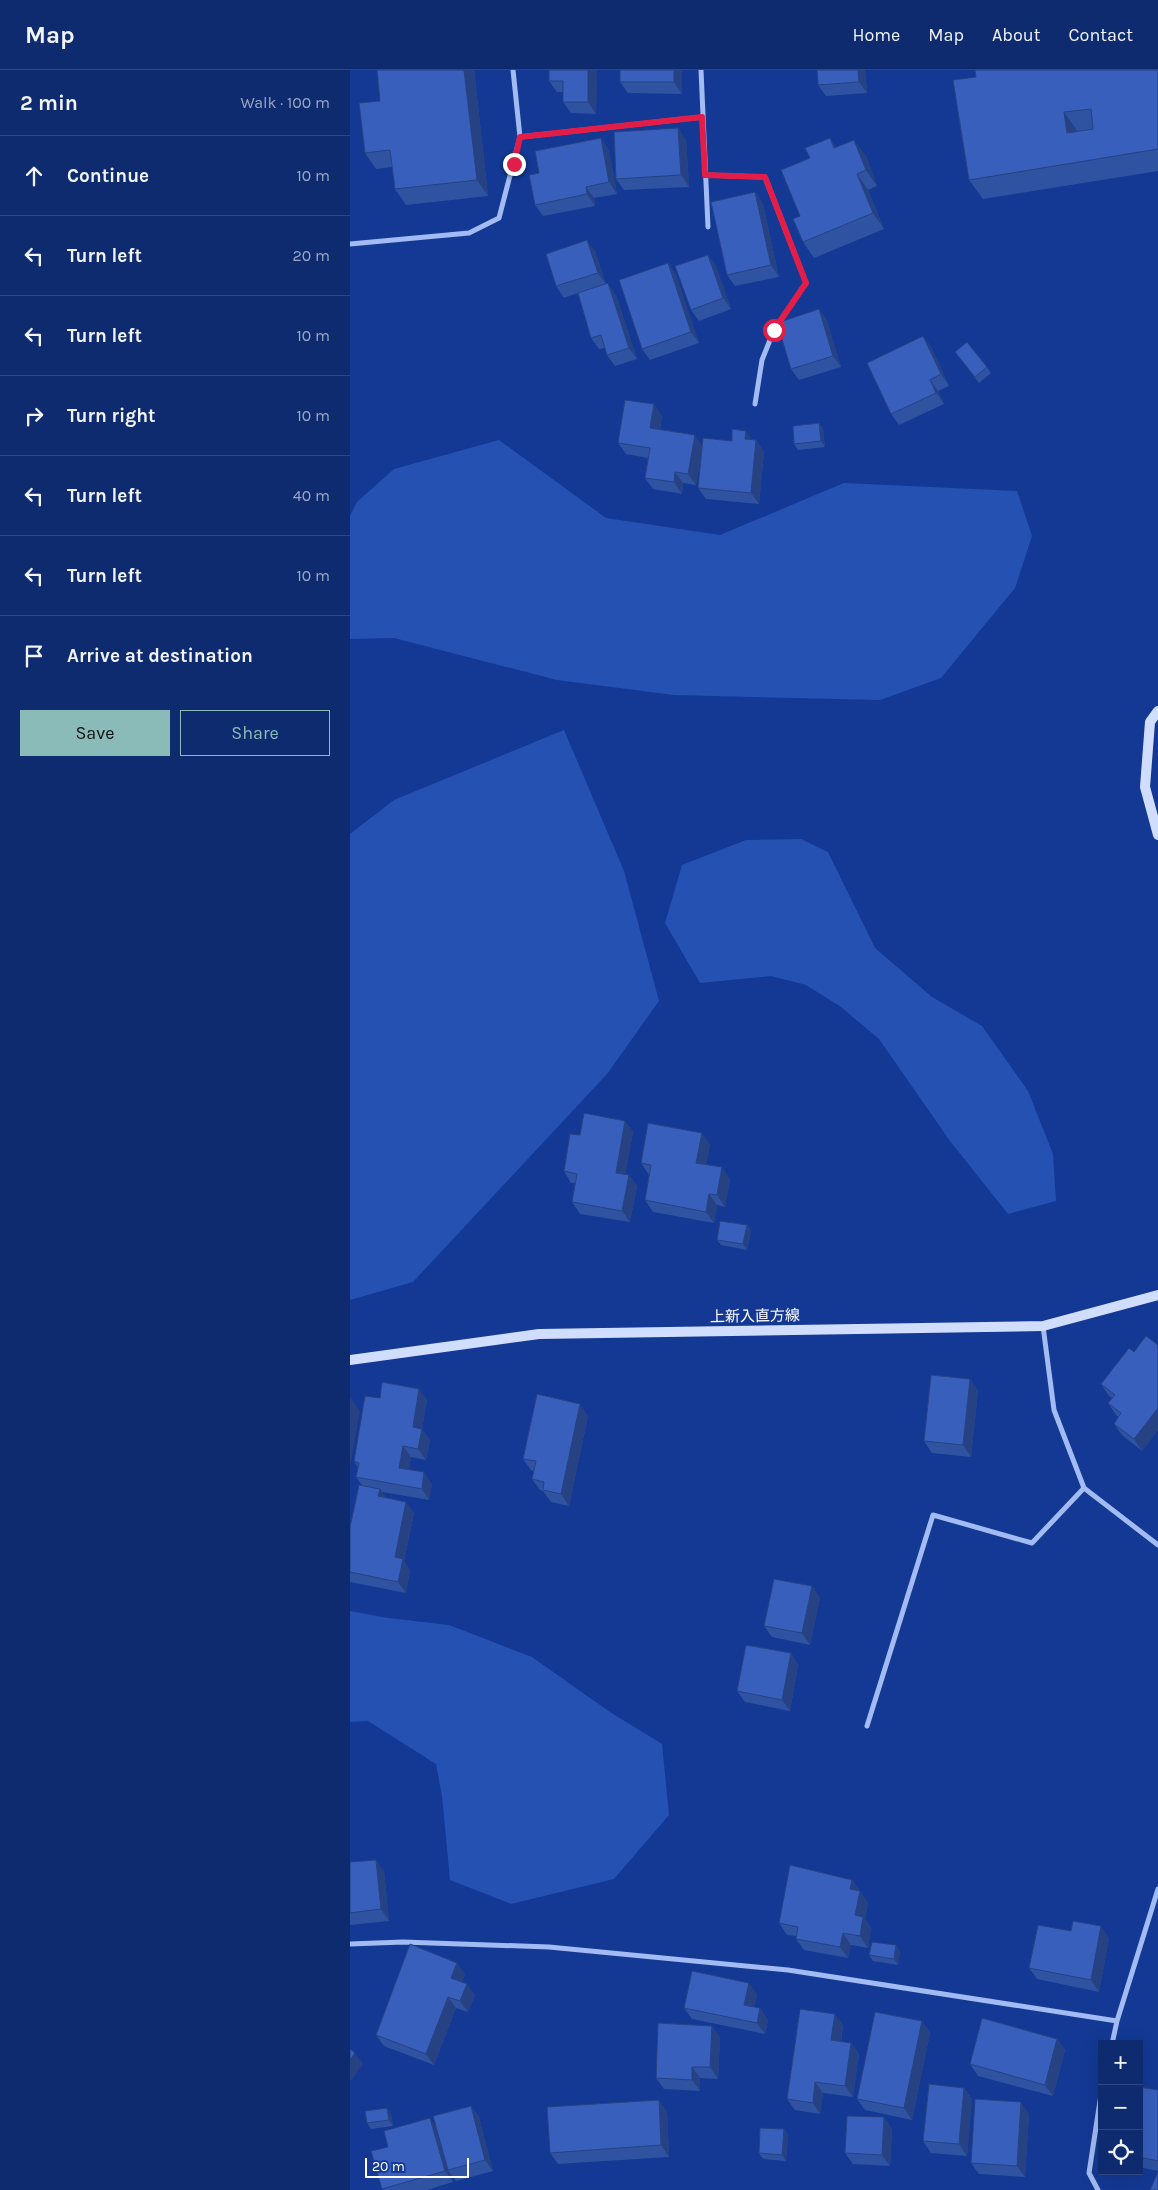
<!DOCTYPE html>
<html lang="en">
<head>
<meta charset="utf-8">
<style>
  body { margin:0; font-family:Karla,"Noto Sans JP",sans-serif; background:#173374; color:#f1f3f6 }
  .controls { position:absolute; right:15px; bottom:15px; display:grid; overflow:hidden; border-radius:0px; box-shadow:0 5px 20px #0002 }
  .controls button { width:45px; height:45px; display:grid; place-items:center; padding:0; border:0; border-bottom:1px solid #2e4782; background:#0e2b6f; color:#f1f3f6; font:25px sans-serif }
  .scale { position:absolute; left:15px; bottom:12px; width:104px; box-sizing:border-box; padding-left:5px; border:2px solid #fff; border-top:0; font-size:14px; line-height:18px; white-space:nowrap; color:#fff; -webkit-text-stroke:4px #133994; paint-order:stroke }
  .stop { position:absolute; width:15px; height:15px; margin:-11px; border:4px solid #e11d48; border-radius:50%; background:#fff }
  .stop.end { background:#e11d48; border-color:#fff; box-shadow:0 1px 5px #0008 }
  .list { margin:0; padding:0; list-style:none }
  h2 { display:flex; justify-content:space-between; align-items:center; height:65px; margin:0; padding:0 20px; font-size:21px }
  h2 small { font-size:16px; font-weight:400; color:#9ba7c3 }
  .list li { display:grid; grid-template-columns:32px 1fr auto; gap:15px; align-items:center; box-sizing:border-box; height:80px; padding:0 20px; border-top:1px solid #2e4782 }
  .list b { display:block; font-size:19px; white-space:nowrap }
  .list em { font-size:16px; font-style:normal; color:#9ba7c3 }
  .actions { display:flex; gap:10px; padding:15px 20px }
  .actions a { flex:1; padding:11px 0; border:1px solid #8bbbb9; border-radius:0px; text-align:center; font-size:18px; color:#8bbbb9 }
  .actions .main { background:#8bbbb9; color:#111 }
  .icon { flex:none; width:28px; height:28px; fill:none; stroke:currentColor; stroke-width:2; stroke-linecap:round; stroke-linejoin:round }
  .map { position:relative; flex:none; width:808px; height:2120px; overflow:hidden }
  header { display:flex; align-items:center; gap:30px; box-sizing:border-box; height:70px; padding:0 25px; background:#0e2b6f; border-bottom:1px solid #2e4782 }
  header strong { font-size:24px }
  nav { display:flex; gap:28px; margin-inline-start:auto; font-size:18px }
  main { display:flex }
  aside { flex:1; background:#0e2b6f }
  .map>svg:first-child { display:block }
  .green { fill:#2551b3 }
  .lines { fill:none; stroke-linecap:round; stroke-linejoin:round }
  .minor { stroke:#a2bbf2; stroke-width:5 }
  .secondary { stroke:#d1ddfc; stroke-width:10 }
  .wall { fill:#2f52a1 }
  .shaded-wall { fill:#264283 }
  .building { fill:#375fbb; stroke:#264283; fill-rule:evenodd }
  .route { stroke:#e11d48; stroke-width:6 }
  .labels { text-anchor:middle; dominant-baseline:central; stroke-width:5; stroke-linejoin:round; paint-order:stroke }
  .street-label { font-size:15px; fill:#fff; stroke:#133994 }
</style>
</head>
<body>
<header>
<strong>Map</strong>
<nav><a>Home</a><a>Map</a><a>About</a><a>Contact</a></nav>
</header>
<main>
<aside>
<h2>2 min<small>Walk · 100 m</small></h2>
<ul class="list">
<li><svg class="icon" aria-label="ahead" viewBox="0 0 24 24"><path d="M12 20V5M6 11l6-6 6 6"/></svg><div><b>Continue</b></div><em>10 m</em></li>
<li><svg class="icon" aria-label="left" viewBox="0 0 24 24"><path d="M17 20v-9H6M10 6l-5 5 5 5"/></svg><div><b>Turn left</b></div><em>20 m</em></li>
<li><svg class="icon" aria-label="left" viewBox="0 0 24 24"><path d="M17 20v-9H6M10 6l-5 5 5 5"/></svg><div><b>Turn left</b></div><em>10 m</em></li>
<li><svg class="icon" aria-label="right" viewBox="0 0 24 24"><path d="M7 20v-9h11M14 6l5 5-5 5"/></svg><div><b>Turn right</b></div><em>10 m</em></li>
<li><svg class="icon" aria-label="left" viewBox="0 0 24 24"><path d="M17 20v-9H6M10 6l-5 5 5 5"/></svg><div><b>Turn left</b></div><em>40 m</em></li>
<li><svg class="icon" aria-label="left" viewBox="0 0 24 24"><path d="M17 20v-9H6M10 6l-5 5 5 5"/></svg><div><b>Turn left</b></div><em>10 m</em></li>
<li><svg class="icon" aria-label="arrive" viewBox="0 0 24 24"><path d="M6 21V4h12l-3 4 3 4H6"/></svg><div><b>Arrive at destination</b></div></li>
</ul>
<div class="actions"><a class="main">Save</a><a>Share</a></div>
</aside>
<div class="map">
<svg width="808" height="2120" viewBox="0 0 808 2120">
  <rect width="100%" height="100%" fill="#133994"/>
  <path class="green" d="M149 370 256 448 370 465 494 413 667 421 682 466 665 518 591 608 530 630 324 625 207 610 44 568 0 569V446L7 432 44 399Z
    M214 660 274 801 309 931 257 1004 63 1212 0 1230V764L44 730Z
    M451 769 478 782 525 878 582 927 632 956 678 1021 703 1084 706 1131 658 1144 600 1071 529 969 491 937 456 915 421 906 350 913 315 853 332 795 396 770Z
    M0 1541 38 1548 99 1555 182 1587 260 1642 312 1674 319 1745 264 1809 161 1834 100 1810 92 1726 86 1694 18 1651 0 1652Z"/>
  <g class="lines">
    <path class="minor" d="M351 0 358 157
      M170 67 352 47
      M355 105 415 107 456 213 424 260 412 290 405 334
      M0 174 119 163 149 148 170 67 163 0
      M693 1256 704 1340 734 1418 808 1475
      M517 1656 583 1445 682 1473 734 1418
      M0 1874 53 1872 199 1877 438 1900 767 1951
      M762 1974 767 1951 808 1819
      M748 2120 739 2103 752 2018"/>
    <path class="secondary" d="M808 641 800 652 795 717 808 765
      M0 1290 189 1264 693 1256 808 1225"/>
  </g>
  <path class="wall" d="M124 0 138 126 56 135 45 119 42 97 26 99 15 83 30 31Z
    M199 0H247L246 44 221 43 213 32V22H207L199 11Z
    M332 0V24L278 23 270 12Z
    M515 0 517 23 476 26 468 15Z
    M808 0V101L633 129 619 110 603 10Z
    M328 58 336 70 339 117 274 120 266 109Z
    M486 77 516 86 527 116 518 120 534 159 464 188 453 172Z
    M259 80 267 124 244 128 245 136 193 146 185 135 189 103Z
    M405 122 413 134 429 207 385 216 377 205Z
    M245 181 256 214 266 225 287 289 265 296 257 285 255 278 249 279 241 268 228 223 214 228 206 216Z
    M358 185 366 196 381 239 349 251 341 240Z
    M318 193 326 205 349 273 300 290 292 279Z
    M469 239 477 251 491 297 449 310 441 299Z
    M573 266 581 277 599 316 588 321 594 334 549 355 541 344Z
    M605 282 637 297 641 303 629 313Z
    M312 346 310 360 352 376 382 371 406 370 414 382 409 434 356 429 348 418 351 385 346 415 333 413 332 424 303 419 295 408 298 388 276 384 268 373Z
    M469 353 473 359 475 377 448 380 444 374Z
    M275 1051 283 1062 275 1104 279 1105 287 1116 280 1152 230 1144 222 1132 225 1113H221L214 1101 230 1065Z
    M360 1074 356 1094 380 1109 375 1137 367 1135 364 1153 303 1142 295 1130 299 1105 291 1093Z
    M397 1155 401 1161 397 1180 371 1175 367 1170Z
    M808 1275V1360L792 1381 772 1365 764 1354 769 1347 766 1345 758 1333 762 1328 759 1326 751 1314 784 1282Z
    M620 1309 628 1321 621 1387 582 1383 574 1371Z
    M30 1328 77 1330 72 1359 80 1370 76 1390 61 1387 59 1400 82 1414 79 1430 32 1422 36 1428 64 1443 54 1491 60 1500 56 1523 0 1512V1457L12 1415 6 1407 8 1398 4 1391Z
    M238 1346 219 1436 201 1432 193 1421 190 1420 182 1409 184 1401 181 1400 173 1389Z
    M462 1516 470 1528 460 1575 422 1567 414 1556Z
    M441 1583 448 1595 440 1641 395 1632 387 1621Z
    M0 1792 34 1801 39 1851 0 1855Z
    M502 1810 518 1833 515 1849 521 1858 518 1878 501 1875 498 1888 454 1880 446 1869V1866L437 1865 429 1853Z
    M721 1861 759 1868 749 1922 687 1909 679 1898Z
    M550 1881 548 1895 523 1891 519 1885Z
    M115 1904 112 1912 125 1925 118 1942 106 1938 84 1995 34 1976 26 1965Z
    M407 1924 404 1937 410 1938 418 1950 415 1964 342 1949 334 1938Z
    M572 1951 580 1963 562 2050 515 2040 507 2029Z
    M493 1955 491 1971 501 1973 509 1984 503 2027 473 2023 470 2044 445 2040 437 2029Z
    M370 1967 368 2009 350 2008V2021L314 2019 306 2008Z
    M707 1969 715 1980 703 2026 628 2006 620 1994Z
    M789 2017 808 2020V2101L789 2097Z
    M614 2018 622 2029 617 2086 581 2083 573 2071Z
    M309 2030 317 2042 319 2087 208 2094 200 2083Z
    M121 2036 129 2047 143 2101 106 2111 100 2103 103 2112 77 2120H32V2119L86 2057Z
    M41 2044 43 2056 21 2059 17 2053Z
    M679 2044 675 2107 629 2104 621 2093Z
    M534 2047 542 2059 540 2096 503 2094 495 2083Z
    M434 2059 438 2065 436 2091 413 2089 409 2083Z"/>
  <path class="shaded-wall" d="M114 0H124L138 126 127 110Z
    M238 0H247L246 44 238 32Z
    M324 0H332V24L324 12Z
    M508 0H515L517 23 509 12Z
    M714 42 728 62 717 63Z
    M328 58 336 70 339 117 331 105Z
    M251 68 259 80 267 124 259 112Z
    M480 68 491 84 484 78Z
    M504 70 516 86 527 116 516 100Z
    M507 104 518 120 534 159 523 143Z
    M236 117 244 128 245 136 237 124Z
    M405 122 413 134 429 207 421 195Z
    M237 170 245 181 256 214 248 203Z
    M358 185 366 196 381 239 373 228Z
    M318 193 326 205 349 273 341 262Z
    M258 213 266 225 287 289 279 278Z
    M469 239 477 251 491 297 483 286Z
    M573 266 581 277 599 316 591 304Z
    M580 310 588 321 594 334 586 323Z
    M304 334 312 346 308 369 300 358Z
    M469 353 473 359 475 377 471 371Z
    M396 361 404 372 395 369Z
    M345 365 353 377 346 415 338 404Z
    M406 370 414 382 409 434 401 423Z
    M325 402 333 413 332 424 324 412Z
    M275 1051 283 1062 274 1114 266 1103Z
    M352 1063 360 1074 354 1104 346 1093Z
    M372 1097 380 1109 375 1137 367 1125Z
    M279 1105 287 1116 280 1152 272 1141Z
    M359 1124 367 1135 364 1153 356 1142Z
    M397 1155 401 1161 397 1180 393 1174Z
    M620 1309 628 1321 621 1387 613 1375Z
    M69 1319 77 1330 72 1359 80 1370 76 1390 68 1379 63 1357Z
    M0 1327 10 1341 0 1397Z
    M230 1334 238 1346 219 1436 211 1424Z
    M808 1338V1360L792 1381 784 1369Z
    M53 1376 61 1387 57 1410 49 1398Z
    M74 1402 82 1414 79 1430 72 1419Z
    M30 1419 38 1430 28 1426Z
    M56 1432 64 1443 54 1491 60 1500 56 1523 48 1512 45 1487Z
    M462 1516 470 1528 460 1575 452 1563Z
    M441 1583 448 1595 440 1641 432 1630Z
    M26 1790 34 1801 39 1851 31 1839Z
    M502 1810 518 1833 515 1849 521 1858 518 1878 510 1866 500 1819Z
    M751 1856 759 1868 749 1922 741 1910Z
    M493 1863 501 1875 498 1888 490 1877Z
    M546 1875 550 1881 548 1895 544 1889Z
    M107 1893 115 1904 109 1920 101 1908Z
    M399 1913 407 1924 402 1946 394 1935Z
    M117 1914 125 1925 118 1942 110 1931Z
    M98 1927 106 1938 84 1995 76 1984Z
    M410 1938 418 1950 415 1964 407 1953Z
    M485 1944 493 1955 489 1981 481 1970Z
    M572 1951 580 1963 562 2050 554 2038Z
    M362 1956 370 1967 368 2009 360 1997Z
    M707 1969 715 1980 703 2026 695 2015Z
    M501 1973 509 1984 503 2027 495 2016Z
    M5 1983 13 1994 0 2012V1990Z
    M342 1997 350 2008V2021L342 2010Z
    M465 2012 473 2023 470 2044 463 2033Z
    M614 2018 622 2029 617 2086 609 2074Z
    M309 2030 317 2042 319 2087 311 2075Z
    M671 2032 679 2044 675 2107 667 2096Z
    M121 2036 129 2047 143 2101 135 2090Z
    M37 2038 41 2044 43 2056 39 2050Z
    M534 2047 542 2059 540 2096 532 2085Z
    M80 2048 88 2059 98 2100 100 2103 103 2112 95 2101Z
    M434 2059 438 2065 436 2091 432 2085Z"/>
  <path class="building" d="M27 0H114L127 110 45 119 40 80 15 83 9 33 30 31Z
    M199 0H238V32H213V11H199Z
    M270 0H324V12H270Z
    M467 0H508L509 12 468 15Z
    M625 0H808V79L619 110 603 10 626 7ZM741 39 743 59 717 63 714 42Z
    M328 58 331 105 266 109 264 62Z
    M251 68 259 112 236 117 237 124 185 135 179 105 189 103 185 81Z
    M480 68 484 78 504 70 516 100 507 104 523 143 453 172 443 149 450 146 431 100 460 88 455 78Z
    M405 122 421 195 377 205 361 132Z
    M237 170 248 203 206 216 196 184Z
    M358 185 373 228 341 240 325 196Z
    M318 193 341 262 292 279 269 210Z
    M258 213 279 278 257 285 251 265 241 268 228 223Z
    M469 239 483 286 441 299 427 253Z
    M573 266 591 304 580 310 586 323 541 344 517 293Z
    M617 272 637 297 625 307 605 282Z
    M275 330 304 334 300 358 345 365 338 404 325 402 324 412 295 408 300 378 268 373Z
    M469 353 471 371 444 374 443 356Z
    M382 359 396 361 395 369 406 370 401 423 348 418 353 368 382 371Z
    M234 1043 275 1051 266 1103 279 1105 272 1141 222 1132 227 1104 214 1101 220 1064 230 1065Z
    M298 1053 352 1063 346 1093 372 1097 367 1125 359 1124 356 1142 295 1130 301 1095 291 1093Z
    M370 1151 397 1155 393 1174 367 1170Z
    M796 1266 808 1275V1338L784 1369 764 1354 771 1343 758 1333 765 1325 751 1314 779 1278 784 1282Z
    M581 1305 620 1309 613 1375 574 1371Z
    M32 1312 69 1319 63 1357 72 1359 68 1379 53 1376 49 1398 74 1402 72 1419 6 1407 9 1393 4 1391 15 1326 30 1328Z
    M187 1324 230 1334 211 1424 193 1420 194 1412 182 1409 186 1391 173 1389Z
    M9 1415 30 1419 28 1426 56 1432 45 1487 53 1489 48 1512 0 1502V1457Z
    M424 1509 462 1516 452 1563 414 1556Z
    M396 1575 441 1583 432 1630 387 1621Z
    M26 1790 31 1839 0 1843V1792Z
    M440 1795 502 1810 500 1819 510 1821 505 1845 513 1847 510 1866 493 1863 490 1877 446 1869 448 1857 429 1853Z
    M723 1851 751 1856 741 1910 679 1898 688 1855 721 1861Z
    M522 1872 546 1875 544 1889 519 1885Z
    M60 1874 107 1893 101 1908 117 1914 110 1931 98 1927 76 1984 26 1965Z
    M342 1901 399 1913 394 1935 410 1938 407 1953 334 1938Z
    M450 1939 485 1944 481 1970 501 1973 495 2016 465 2012 463 2033 437 2029Z
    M525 1942 572 1951 554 2038 507 2029Z
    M632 1948 707 1969 695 2015 620 1994Z
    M308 1953 362 1956 360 1997H342V2010L306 2008Z
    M0 1979 5 1983 0 1990Z
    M579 2014 614 2018 609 2074 573 2071Z
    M789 2017 808 2020V2091L789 2087Z
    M625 2029 671 2032 667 2096 621 2093Z
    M309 2030 311 2075 200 2083 197 2037Z
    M121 2036 135 2090 98 2100 83 2046Z
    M37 2038 39 2050 17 2053 15 2041Z
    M497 2046 534 2047 532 2085 495 2083Z
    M80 2048 95 2101 32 2119 21 2081 38 2077 34 2061Z
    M410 2058 434 2059 432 2085 409 2083Z
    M808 2102V2120H800Z"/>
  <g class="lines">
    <path class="route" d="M164 94 170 67 352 47 355 105 415 107 456 213 424 260"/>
  </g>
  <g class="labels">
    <g class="street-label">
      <text transform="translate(405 1246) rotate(-1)">上新入直方線</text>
    </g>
  </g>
</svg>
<div class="controls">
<button>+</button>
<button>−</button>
<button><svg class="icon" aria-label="locate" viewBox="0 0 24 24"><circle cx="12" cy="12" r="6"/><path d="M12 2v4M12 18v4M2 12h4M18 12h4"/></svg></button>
</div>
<div class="scale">20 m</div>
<div class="stop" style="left:424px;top:260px"></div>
<div class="stop end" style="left:164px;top:94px"></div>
</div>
</main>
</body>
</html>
